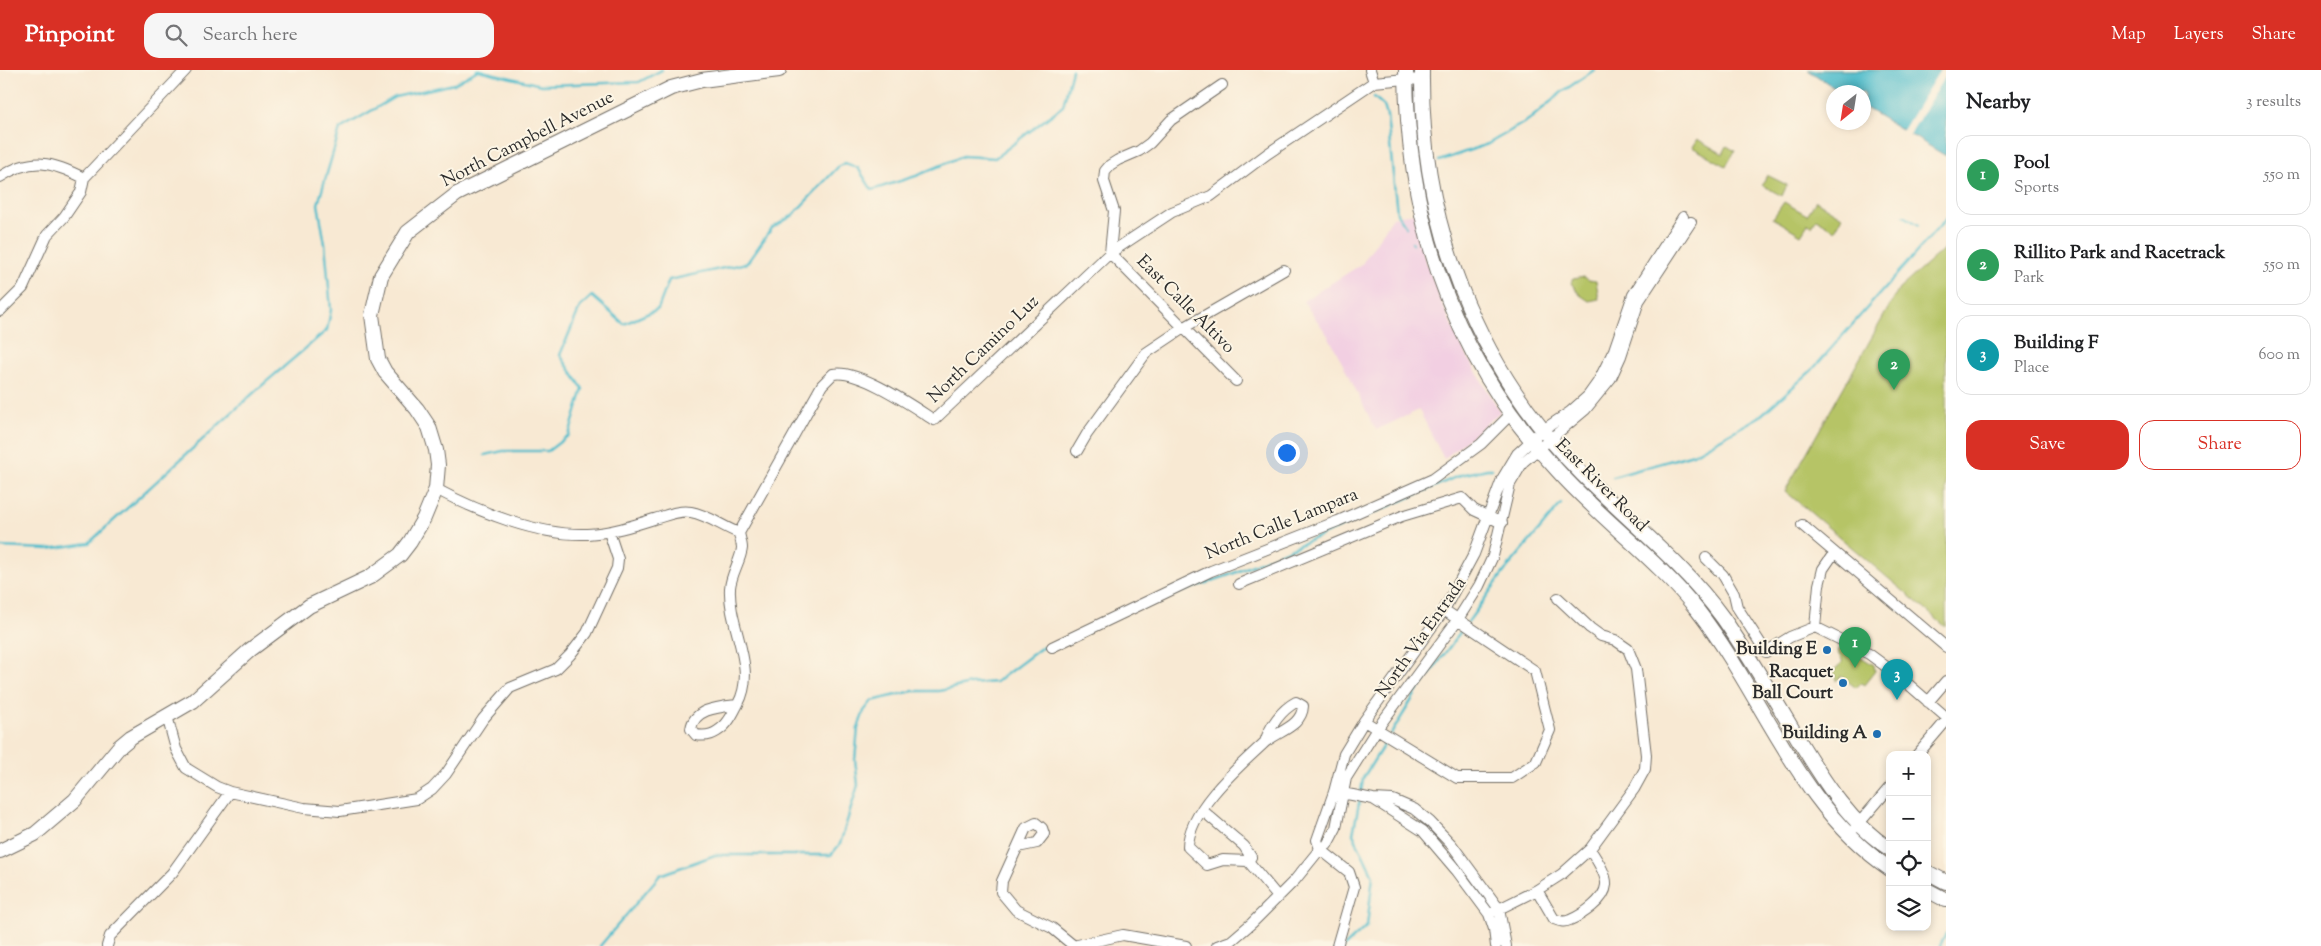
<!DOCTYPE html>
<html lang="en">
<head>
<meta charset="utf-8">
<style>
  body { margin:0; font-family:"Sorts Mill Goudy",serif; background:#f6f6f6; color:#202124 }
  .controls { position:absolute; right:15px; bottom:15px; display:grid; overflow:hidden; border-radius:10px; box-shadow:0 2px 8px #0003 }
  .controls button { width:45px; height:45px; display:grid; place-items:center; padding:0; border:0; border-bottom:1px solid #e0e0e0; background:#fff; color:#202124; font:25px sans-serif }
  .compass { position:absolute; left:1826px; top:15px; width:45px; height:45px; border-radius:50%; background:#fff; box-shadow:0 2px 8px #0003; rotate:210deg }
  .you { position:absolute; left:1286px; top:382px; width:18px; height:18px; margin:-12px; border:4px solid #fff; border-radius:50%; background:#1a73e8; box-shadow:0 0 0 8px #1a73e833 }
  .badge { display:grid; place-items:center; width:32px; height:32px; border-radius:50%; background:#d93025; color:#fff; font-size:16px; font-weight:700 }
  .pin { position:absolute; translate:-50% -41px; filter:drop-shadow(0 1px 2px #0008) }
  .pin::after { content:''; position:absolute; top:26px; width:18px; height:15px; background:inherit; clip-path:polygon(0 0,100% 0,50% 100%) }
  .list { margin:0; padding:0; list-style:none }
  h2 { display:flex; justify-content:space-between; align-items:center; height:65px; margin:0; padding:0 20px; font-size:21px }
  h2 small { font-size:16px; font-weight:400; color:#757577 }
  .list li { display:grid; grid-template-columns:32px 1fr auto; gap:15px; align-items:center; box-sizing:border-box; height:80px; margin:0 10px 10px; padding:0 10px; border:1px solid #e0e0e0; border-radius:15px }
  .list b { display:block; font-size:19px; white-space:nowrap }
  .list p { margin:0; font-size:16px; white-space:nowrap; color:#757577 }
  .list em { font-size:16px; font-style:normal; color:#757577 }
  .actions { display:flex; gap:10px; padding:15px 20px }
  .actions a { flex:1; padding:11px 0; border:1px solid #d93025; border-radius:15px; text-align:center; font-size:18px; color:#d93025 }
  .actions .main { background:#d93025; color:#fff }
  .icon { flex:none; width:28px; height:28px; fill:none; stroke:currentColor; stroke-width:2; stroke-linecap:round; stroke-linejoin:round }
  .map { position:relative; flex:none; width:1946px; height:876px; overflow:hidden }
  header { display:flex; align-items:center; gap:30px; box-sizing:border-box; height:70px; padding:0 25px; background:#d93025; color:#fff }
  header strong { font-size:24px }
  nav { display:flex; gap:28px; margin-inline-start:auto; font-size:18px }
  .search { width:350px; height:45px; background:#f6f6f6; display:flex; align-items:center; gap:12px; box-sizing:border-box; padding:0 18px; border-radius:15px; color:#757577; font-size:19px }
  main { display:flex }
  aside { flex:1; background:#fff }
  .map>svg:first-child { display:block }
  .built { fill:#f2cfe2 }
  .green { fill:#b6c466; stroke:#707848 }
  .water { fill:#51bdcc; stroke:#3e747c }
  .pier { fill:#f8e9d3 }
  .lines { fill:none; stroke-linecap:round; stroke-linejoin:round }
  .stream { stroke:#51bdcc; stroke-width:2.5 }
  .minor-casing { stroke:#736e66; stroke-width:12 }
  .major-casing { stroke:#736e66; stroke-width:16 }
  .minor { stroke:#fff; stroke-width:10 }
  .major { stroke:#fff; stroke-width:14 }
  .poi-dot { fill:#1f6fb2; stroke:#fcf5e5; stroke-width:2 }
  .labels { text-anchor:middle; dominant-baseline:central; stroke-width:4; stroke-linejoin:round; paint-order:stroke }
  .street-label { font-size:18px; fill:#2b2b2b; stroke:#fcf5e5 }
  .poi-label { font-size:18px; font-weight:bold; fill:#2b2b2b; stroke:#fcf5e5; text-anchor:end }
</style>
</head>
<body>
<header>
<strong>Pinpoint</strong>
<div class="search"><svg class="icon" aria-label="search" viewBox="0 0 24 24"><circle cx="10" cy="10" r="6"/><path d="M15 15l6 6"/></svg>Search here</div>
<nav><a>Map</a><a>Layers</a><a>Share</a></nav>
</header>
<main>
<div class="map">
<svg width="1946" height="876" viewBox="0 0 1946 876">
  <rect width="100%" height="100%" fill="#fcf5e5"/>
  <filter id="ink" filterUnits="userSpaceOnUse"><feTurbulence type="fractalNoise" baseFrequency=".02" numOctaves="2"/><feDisplacementMap in="SourceGraphic" scale="10" xChannelSelector="R" yChannelSelector="G"/><feConvolveMatrix kernelMatrix="1 2 1 2 8 2 1 2 1" color-interpolation-filters="sRGB"/></filter>
  <filter id="wash" filterUnits="userSpaceOnUse"><feTurbulence type="fractalNoise" baseFrequency=".0096" numOctaves="4" result="noise"/><feDisplacementMap in="SourceGraphic" scale="20" xChannelSelector="R" yChannelSelector="G"/><feGaussianBlur stdDeviation="1.12" result="paint"/><feColorMatrix in="noise" values="0 0 0 0 0 0 0 0 0 0 0 0 0 0 0 0 0 1.4 0 .05"/><feComposite in="paint" operator="in"/></filter>
  <g filter="url(#wash)">
    <rect width="100%" height="100%" fill="#f8e9d3"/>
    <path class="built" d="M1414 143 1424 186 1441 232 1463 279 1500 342 1444 389 1419 340 1376 360 1329 267 1303 231 1362 194 1393 147Z"/>
    <path class="green" d="M1697 69 1723 84 1727 76 1735 81 1726 96 1692 77Z
      M1767 105 1787 115 1782 126 1762 115Z
      M1784 132 1807 145 1816 131 1842 147 1835 160 1816 149 1812 156 1808 154 1801 165 1773 148Z
      M1946 177V557L1785 421 1899 219Z
      M1584 207 1589 210 1596 211 1599 229 1589 231 1580 225 1571 213 1573 209Z
      M1839 579H1843L1845 583 1851 581 1874 595 1875 601 1864 615 1861 613 1856 618 1841 606 1836 611 1834 600 1843 592 1837 581Z"/>
    <path class="water" d="M1808 0H1946V86L1864 37V22H1841Z"/>
    <path class="pier" d="M1940 0H1946V4L1909 66 1902 62Z"/>
    <g class="lines">
      <path class="stream" d="M478 0 541 15 639 12 662 0
        M1374 27 1384 36 1387 46 1397 143 1406 157
        M1439 91 1488 74 1530 49 1562 22 1594 0
        M1904 146 1919 155
        M1412 172 1413 174
        M485 385 503 381H548L569 365 583 319 560 285 580 237 592 226 624 254 658 239 669 210 747 193 772 158 792 146 838 97 845 93 858 98 872 120 916 106 963 86 995 88 1063 36 1072 0
        M1613 407 1693 384 1759 347 1812 300 1946 149
        M0 477 48 479 89 473 259 318 327 260 331 240 325 174 318 134 340 59 395 27 454 14 478 0
        M1169 526 1232 504 1461 405 1487 399H1492
        M1468 552 1504 502 1561 434
        M1391 664 1416 623 1464 557
        M1361 723 1363 708 1388 668
        M600 876 660 805 715 785H831L840 774 858 715 855 690 858 658 864 641 872 631 913 621H939L970 614 996 612 1041 578 1050 577
        M1345 876 1367 856 1373 806 1353 764 1360 728
        M1940 876 1946 864"/>
    </g>
  </g>
  <g filter="url(#ink)">
    <g class="lines">
      <defs>
        <path id="minor" d="M1370 0 1374 12
          M1222 15 1171 50 1150 73 1139 81 1118 90 1110 95 1105 101 1104 111 1114 141 1110 183 1236 311
          M0 107C33 86 51 92 84 108
          M1683 147 1633 225 1614 280 1598 312 1588 326 1570 342 1543 360 1517 384 1502 409 1474 484 1444 540 1364 651 1344 684 1334 722 1317 770 1320 779 1327 775 1336 758 1346 708 1377 659 1458 549 1479 516 1493 486 1510 414 1523 392 1585 340 1611 308 1621 286 1639 231 1691 152
          M0 241 23 218 47 165 64 147 81 122 84 108 186 0
          M1077 381 1087 364 1146 283 1185 257 1284 200
          M436 419C479 442 538 466 587 464 610 463 632 456 654 449 666 446 677 440 691 442 708 445 723 457 739 463
          M1802 455 1946 577
          M739 463 822 315 833 304C859 299 912 336 934 350L1110 183 1172 142 1211 126 1267 84 1374 12 1406 9 1422 10
          M1706 488 1723 505 1734 524 1737 537 1766 582 1790 567 1815 557 1869 584 1900 607 1946 647
          M1239 514 1402 446 1462 428 1474 440 1502 453
          M1815 557 1819 515 1823 499 1834 483
          M1052 577 1211 501 1338 451 1433 409 1481 374 1512 343
          M1928 632 1946 611
          M737 635C720 637 694 638 691 659L696 665C708 667 715 664 724 656 731 649 733 643 738 634 758 597 728 557 730 518 731 504 741 490 742 478 742 474 740 468 739 463
          M167 646 176 679 186 698 217 717 230 722 304 738 340 741 417 729 432 719 446 704 483 649 510 618 556 599 570 585 587 563 617 498 618 489 609 462
          M1364 651 1457 708H1512L1536 692 1550 660 1535 601 1444 540
          M1917 685 1946 651
          M1337 722 1373 729 1393 730 1414 739 1430 752 1452 775 1499 839 1506 876
          M1373 729 1423 761 1457 801 1489 844 1494 859 1496 876
          M1202 740 1244 776 1251 787 1248 791 1223 790 1207 795 1188 777C1188 741 1238 697 1263 674 1277 661 1302 657 1303 636L1296 632C1281 640 1270 656 1265 672
          M1855 758 1890 717
          M1018 777 1037 773 1044 764 1042 758 1036 753 1026 758 1002 811 1001 822 1016 840 1052 858 1074 876
          M1248 791 1278 827
          M1537 820 1554 849C1559 851 1564 853 1570 850 1582 845 1605 830 1606 815 1607 804 1596 789 1590 779
          M1489 844 1537 820 1562 804 1590 779 1634 719 1645 699 1646 685 1636 599 1628 579 1615 570 1601 566 1590 558 1558 528
          M107 876 110 866 172 803 230 722
          M1073 876 1123 865 1186 876
          M1217 876 1231 871 1252 853 1295 810 1320 779 1349 802 1354 817 1337 876"/>
        <path id="major" d="M1406 0C1407 152 1453 289 1558 401 1602 450 1657 489 1698 541 1764 626 1798 737 1890 799
          M1422 0C1420 151 1475 296 1582 404 1630 452 1683 493 1723 548 1751 588 1775 630 1800 672 1824 711 1850 754 1890 779
          M0 781 35 764 75 730 119 677 131 667 193 631 250 580 309 536 370 507 400 485 410 472 424 448 436 419 438 395 436 380 429 357 417 339 385 302 378 289 372 245 381 206 408 162 457 124 671 18 702 10 779 0
          M1927 802 1946 812
          M1927 820 1946 830"/>
      </defs>
      <use href="#minor" class="minor-casing"/>
      <use href="#major" class="major-casing"/>
      <use href="#minor" class="minor"/>
      <use href="#major" class="major"/>
    </g>
  </g>
  <g class="poi-dot">
    <circle cx="1827" cy="580" r="5"/>
    <circle cx="1843" cy="613" r="5"/>
    <circle cx="1877" cy="664" r="5"/>
  </g>
  <g class="labels">
    <g class="street-label">
      <text transform="translate(528 70) rotate(-27)">North Campbell Avenue</text>
      <text transform="translate(1185 235) rotate(45)">East Calle Altivo</text>
      <text transform="translate(984 280) rotate(-44)">North Camino Luz</text>
      <text transform="translate(1601 416) rotate(45)">East River Road</text>
      <text transform="translate(1282 455) rotate(-22)">North Calle Lampara</text>
      <text transform="translate(1422 568) rotate(-55)">North Via Entrada</text>
    </g>
    <g class="poi-label">
      <text x="1817" y="580">Building E</text>
      <text x="1833" y="603">Racquet<tspan x="1833" dy="21">Ball Court</tspan></text>
      <text x="1867" y="664">Building A</text>
    </g>
  </g>
</svg>
<div class="controls">
<button>+</button>
<button>−</button>
<button><svg class="icon" aria-label="locate" viewBox="0 0 24 24"><circle cx="12" cy="12" r="6"/><path d="M12 2v4M12 18v4M2 12h4M18 12h4"/></svg></button>
<button><svg class="icon" aria-label="layers" viewBox="0 0 24 24"><path d="M12 4l9 5-9 5-9-5zM3 14l9 5 9-5"/></svg></button>
</div>
<svg class="compass" viewBox="-18 -18 36 36"><path d="M0-13l5 13h-10z" fill="#e53935"/><path d="M0 13l5-13h-10z" fill="#757577"/></svg>
<div class="you"></div>
<div class="pin badge" style="left:1855px;top:598px;background:#2e9e5b">1</div>
<div class="pin badge" style="left:1894px;top:320px;background:#2e9e5b">2</div>
<div class="pin badge" style="left:1897px;top:630px;background:#0f9aa8">3</div>
</div>
<aside>
<h2>Nearby<small>3 results</small></h2>
<ul class="list">
<li><span class="badge" style="background:#2e9e5b">1</span><div><b>Pool</b><p>Sports</p></div><em>550 m</em></li>
<li><span class="badge" style="background:#2e9e5b">2</span><div><b>Rillito Park and Racetrack</b><p>Park</p></div><em>550 m</em></li>
<li><span class="badge" style="background:#0f9aa8">3</span><div><b>Building F</b><p>Place</p></div><em>600 m</em></li>
</ul>
<div class="actions"><a class="main">Save</a><a>Share</a></div>
</aside>
</main>
</body>
</html>
